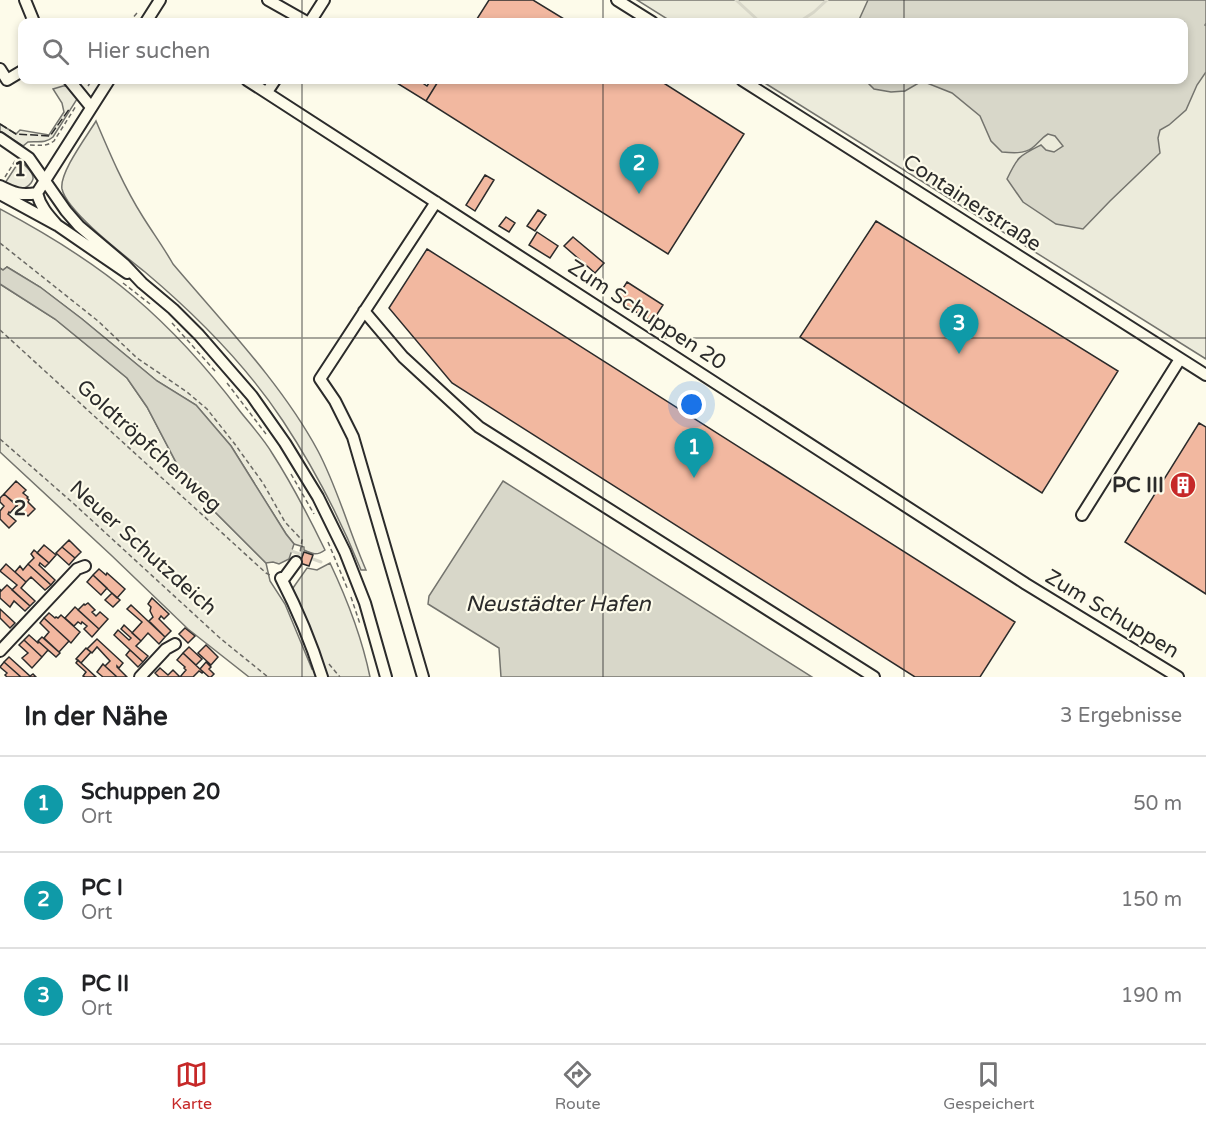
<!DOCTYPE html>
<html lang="de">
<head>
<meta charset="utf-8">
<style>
  body { margin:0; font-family:"Varela Round",sans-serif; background:#f6f6f6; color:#202124 }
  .you { position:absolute; left:692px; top:405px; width:21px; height:21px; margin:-15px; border:4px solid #fff; border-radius:50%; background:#1a73e8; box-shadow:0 0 0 9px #1a73e833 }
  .badge { display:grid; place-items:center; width:39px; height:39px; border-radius:50%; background:#c62828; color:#fff; font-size:20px; font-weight:700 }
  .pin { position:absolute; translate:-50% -50px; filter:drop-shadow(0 2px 3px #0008) }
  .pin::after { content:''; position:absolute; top:32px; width:21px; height:18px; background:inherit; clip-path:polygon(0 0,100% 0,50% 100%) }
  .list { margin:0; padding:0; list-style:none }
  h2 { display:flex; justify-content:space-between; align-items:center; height:78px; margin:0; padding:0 24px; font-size:26px }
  h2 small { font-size:20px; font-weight:400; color:#757577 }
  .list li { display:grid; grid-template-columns:39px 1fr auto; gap:18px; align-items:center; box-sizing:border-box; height:96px; padding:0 24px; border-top:2px solid #e0e0e0 }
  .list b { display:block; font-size:22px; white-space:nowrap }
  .list p { margin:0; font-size:20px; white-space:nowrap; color:#757577 }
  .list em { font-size:20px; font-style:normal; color:#757577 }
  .icon { flex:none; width:33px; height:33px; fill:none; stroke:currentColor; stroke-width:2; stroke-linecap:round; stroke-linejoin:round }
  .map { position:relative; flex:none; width:1206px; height:677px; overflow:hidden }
  .search { position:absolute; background:#fff; box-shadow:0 3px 9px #0003; left:18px; right:18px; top:18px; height:66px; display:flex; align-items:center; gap:15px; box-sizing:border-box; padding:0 21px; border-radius:12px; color:#757577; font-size:22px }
  .sheet { height:366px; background:#fff }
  nav { display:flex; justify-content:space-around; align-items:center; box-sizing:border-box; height:84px; border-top:2px solid #e0e0e0; background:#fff; font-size:16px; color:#757577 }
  nav a { display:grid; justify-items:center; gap:3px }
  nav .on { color:#c62828 }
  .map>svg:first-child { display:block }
  .green { fill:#ecebdb; stroke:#74746e; stroke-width:1.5 }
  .water { fill:#d8d7c9; stroke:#74746e; stroke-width:1.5 }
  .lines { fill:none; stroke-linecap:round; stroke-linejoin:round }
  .stream { stroke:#d8d7c9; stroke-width:3 }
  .building { fill:#f2b8a0; stroke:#2b2b2b; stroke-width:1.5 }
  .minor-casing { stroke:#2b2b2b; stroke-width:14 }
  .path { stroke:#6a6964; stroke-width:1.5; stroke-dasharray:4.5 3; stroke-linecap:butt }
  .minor { stroke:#fdfbea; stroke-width:10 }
  .fence { stroke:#2b2b2b; stroke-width:1.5; stroke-dasharray:8 3; stroke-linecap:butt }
  .grid { fill:none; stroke:#2b2b2b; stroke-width:1.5; stroke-opacity:0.55 }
  .labels { text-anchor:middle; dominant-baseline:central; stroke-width:4.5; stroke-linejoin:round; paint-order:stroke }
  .street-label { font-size:21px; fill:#2b2b2b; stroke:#fdfbea }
  .poi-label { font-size:21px; font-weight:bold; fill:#2b2b2b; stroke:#fdfbea; text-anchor:end }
  .water-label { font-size:22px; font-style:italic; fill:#2b2b2b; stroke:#fdfbea }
  .grid-label { font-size:20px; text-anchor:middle; font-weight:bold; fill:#2b2b2b; stroke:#fdfbea; stroke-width:4.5; stroke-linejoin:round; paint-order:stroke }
</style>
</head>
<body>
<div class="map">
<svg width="1206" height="677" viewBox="0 0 1206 677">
  <rect width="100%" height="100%" fill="#fdfbea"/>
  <path class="green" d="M637 0H1206V359L760 80H1184V22H672Z
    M63 86H68L79 96 53 137C45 144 38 141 28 142L23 146 0 131V124L16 134 20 130 49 135 64 112 62 103 53 89Z
    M96 121C110 154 124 187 143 217 153 233 164 248 173 264 223 323 282 384 318 451 338 489 349 531 366 570H361C340 518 314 468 283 421 246 365 196 315 145 272 125 256 67 212 62 189 59 173 87 136 96 121Z
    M20 160C23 164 30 169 32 174 34 178 33 180 31 183 23 193 13 188 5 183Z
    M0 209C47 234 93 262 133 296 173 330 208 369 239 410 250 424 263 438 272 453 292 484 309 517 325 550 317 556 312 554 304 550V547L294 544 286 534 231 446 196 405 157 381 82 319 40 287 7 267 3 270 0 268Z
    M0 284 55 319 127 378 147 407 178 466 191 486 206 503 266 563 270 581 285 604 312 669 321 662 296 602 293 588 307 568 317 570 330 563C347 599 362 638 370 677H249L188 629 111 555 0 452Z"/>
  <path class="water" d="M868 0H1206V23L1205 25 1206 26V72L1197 85 1186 110 1169 125 1160 130 1158 138 1160 153 1110 201 1083 229 1056 224 1023 202 1007 179C1018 156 1019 156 1041 145L1046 150 1054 152 1063 146 1055 136 1048 134C1041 138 1039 143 1032 148 1024 154 1012 153 1002 152L991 141 980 116 952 93 922 81 905 91 891 92 874 89 865 80H1184V22H858Z
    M7 267 40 287 82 319 157 381 196 405 231 446 286 534 294 544 289 559 279 564 273 562 266 563 206 503 191 486 178 466 147 407 127 378 55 319 0 284V268L3 270Z
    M503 481 812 677H501L499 648 428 604 429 596Z"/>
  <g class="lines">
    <path class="stream" d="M736 0 760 22
      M799 22 814 12 827 0
      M289 550 321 562"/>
  </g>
  <path class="building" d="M489 0H533L569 22H475Z
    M392 80H418L427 86 431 80H439L426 101Z
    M439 80H659L744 134 668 254 426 101Z
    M485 175 494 180 475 211 466 205Z
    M538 210 546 215 535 231 527 226Z
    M506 217 515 223 509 232 499 226Z
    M876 221 1118 371 1042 493 800 337Z
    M537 232 558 246 550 258 529 245Z
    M573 237 604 263 595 273 564 246Z
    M427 249 1015 622 980 677H915L452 383 389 308Z
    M627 282 663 305 652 322 616 299Z
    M1199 423 1206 427V594L1125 542Z
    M16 481 26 490 23 493 28 497 27 498 29 500 28 502 35 509 28 516 4 494Z
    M4 494 17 505 10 513 9 512 8 514 16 521 9 528 0 519V511L4 506 0 502V498Z
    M69 540 81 552 75 558 62 547Z
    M44 545 56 555 49 563 37 553Z
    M62 547 75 558 69 565 56 553Z
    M34 550 49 563 45 567 40 563 39 565 55 580 51 585 28 564 34 558 31 554Z
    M304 552 313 555 309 566 300 563Z
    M6 564 26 582 21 588 35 601 30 606 12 590 17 585 0 571Z
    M28 564 51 585 45 590 31 577 26 582 15 572 20 566 23 570Z
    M99 569 106 575 107 573 125 589 117 598 93 575Z
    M93 575 107 588 101 595 87 582Z
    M7 585 30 606 25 611 14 601 10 607 0 598V589L1 591Z
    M112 593 120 600 113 607 105 600Z
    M152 598 169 614 164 619 161 616 159 619 171 631 165 637 149 621 153 617 150 611 151 607 148 604Z
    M88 603 95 610 92 612 96 616 100 612 108 619 99 629 78 610 84 604 85 605Z
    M131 605 165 637 159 644 148 633 141 641 132 633 142 622 127 609Z
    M75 607 99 629 92 637 84 629 87 626 82 622 81 624 78 622 74 626 65 618Z
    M0 609 15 623 10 628 0 618Z
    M49 613 55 618 56 617 58 618 61 615 80 632 71 643 44 618Z
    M44 618 69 641 59 652 44 638 49 632 40 623Z
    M124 625 141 641 136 646 148 656 143 662 114 635 118 630 129 640 131 638 121 629Z
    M185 628 195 636 188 643 179 634Z
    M29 635 38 643 39 642 48 650 42 657 24 640Z
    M42 637 60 653 56 657 38 641Z
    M97 639 123 663 119 668 117 666V667L127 677H117L105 666 110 661 97 647 92 653 87 649Z
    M24 640 42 657 32 668 22 658 28 653 19 645Z
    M206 645 218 657 211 665 198 653Z
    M189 647 202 659 196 665 183 653Z
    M86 648 91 652 81 663 76 659Z
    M130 650 143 662 138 667 126 655Z
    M183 653 203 672 202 673 199 671 193 677H180L186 670 184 668 185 667 177 660Z
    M9 657 30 676 33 674 36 677H21L4 662Z
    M78 660 81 663 96 677H85L83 676 86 672 76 663Z
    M4 662 21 677H7L5 675 7 673 0 667Z
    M206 662 211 667 209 669 214 674 211 677H209L200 669Z
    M103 664 105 666 117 677H103L97 672Z
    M160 668 168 675 173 670 180 677H159L155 673Z"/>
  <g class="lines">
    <defs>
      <path id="minor" d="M25 0 34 22
        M268 0 307 22
        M617 0 652 22
        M146 22 160 0
        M310 22 324 0
        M0 69 7 80 22 71
        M69 80 91 107
        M247 80 1026 584 1178 677
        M742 80 1206 375
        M267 92 275 80
        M0 138 29 158 66 211 79 226 124 264 142 283 173 309 199 335 252 396 285 443 318 497 345 552 365 603 386 677
        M0 186C14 193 21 196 37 193
        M0 194 57 225 127 273
        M57 225C48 215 40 206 37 193L109 80
        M364 311 403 357 479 427 874 677
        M1082 515 1180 359
        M296 562 285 577 281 578C298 611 311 642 322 677
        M0 651 77 569 85 566
        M140 677 166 649 175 644
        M423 677 353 437 335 401 320 379 436 202"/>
    </defs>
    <use href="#minor" class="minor-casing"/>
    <path class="path" d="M129 22 137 13H140
      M88 86 92 80
      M30 145C39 145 46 147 54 141L76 106
      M5 177 15 161
      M0 243 98 321 137 358 187 392 207 409 234 443 263 483 285 522 302 540 300 553
      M123 283 150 304
      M172 323 215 371
      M0 330 266 573 270 575
      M227 383 266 434
      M0 439 73 503 221 639 268 677
      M291 474 314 514
      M328 542 348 590
      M351 597 360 624
      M329 664 340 677"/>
    <use href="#minor" class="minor"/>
    <path class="fence" d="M0 124 16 134 50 136 70 108"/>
  </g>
  <path class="grid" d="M302 0V22M603 0V22M904 0V22M302 80V677M603 80V677M904 80V677M0 338H1206"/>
  <defs>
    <symbol id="building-disc" viewBox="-11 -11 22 22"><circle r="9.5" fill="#c62828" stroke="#fdfbea"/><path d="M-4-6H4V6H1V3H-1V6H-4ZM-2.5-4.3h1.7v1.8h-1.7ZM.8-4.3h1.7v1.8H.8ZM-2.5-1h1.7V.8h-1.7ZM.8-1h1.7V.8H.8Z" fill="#fff"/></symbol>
  </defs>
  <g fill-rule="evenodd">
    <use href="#building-disc" x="1168" y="470" width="30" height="30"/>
  </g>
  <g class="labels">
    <g class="street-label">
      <text transform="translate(972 203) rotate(33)">Containerstraße</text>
      <text transform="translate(647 315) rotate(33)">Zum Schuppen 20</text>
      <text transform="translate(149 446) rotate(42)">Goldtröpfchenweg</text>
      <text transform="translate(143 548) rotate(42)">Neuer Schutzdeich</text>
      <text transform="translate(1112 614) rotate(31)">Zum Schuppen</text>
    </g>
    <g class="poi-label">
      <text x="1164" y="485">PC III</text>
    </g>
    <g class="water-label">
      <text x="558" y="604">Neustädter Hafen</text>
    </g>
  </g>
  <g class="grid-label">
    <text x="20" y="176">1</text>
    <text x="20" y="515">2</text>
  </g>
</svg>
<div class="you"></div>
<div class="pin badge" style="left:694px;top:478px;background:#0f9aa8">1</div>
<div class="pin badge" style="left:639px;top:194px;background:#0f9aa8">2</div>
<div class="pin badge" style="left:959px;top:354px;background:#0f9aa8">3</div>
<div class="search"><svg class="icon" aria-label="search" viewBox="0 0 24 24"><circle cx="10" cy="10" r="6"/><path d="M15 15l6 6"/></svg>Hier suchen</div>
</div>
<section class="sheet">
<h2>In der Nähe<small>3 Ergebnisse</small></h2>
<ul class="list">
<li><span class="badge" style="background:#0f9aa8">1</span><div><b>Schuppen 20</b><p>Ort</p></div><em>50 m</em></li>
<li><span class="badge" style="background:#0f9aa8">2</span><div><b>PC I</b><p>Ort</p></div><em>150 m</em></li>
<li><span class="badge" style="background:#0f9aa8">3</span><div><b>PC II</b><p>Ort</p></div><em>190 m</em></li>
</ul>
</section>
<nav>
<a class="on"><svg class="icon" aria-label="map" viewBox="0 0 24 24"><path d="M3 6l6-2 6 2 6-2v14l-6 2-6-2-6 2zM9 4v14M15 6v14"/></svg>Karte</a>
<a><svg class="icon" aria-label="directions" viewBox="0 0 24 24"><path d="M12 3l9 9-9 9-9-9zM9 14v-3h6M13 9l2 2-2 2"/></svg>Route</a>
<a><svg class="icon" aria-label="saved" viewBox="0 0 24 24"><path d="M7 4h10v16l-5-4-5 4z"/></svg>Gespeichert</a>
</nav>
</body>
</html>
